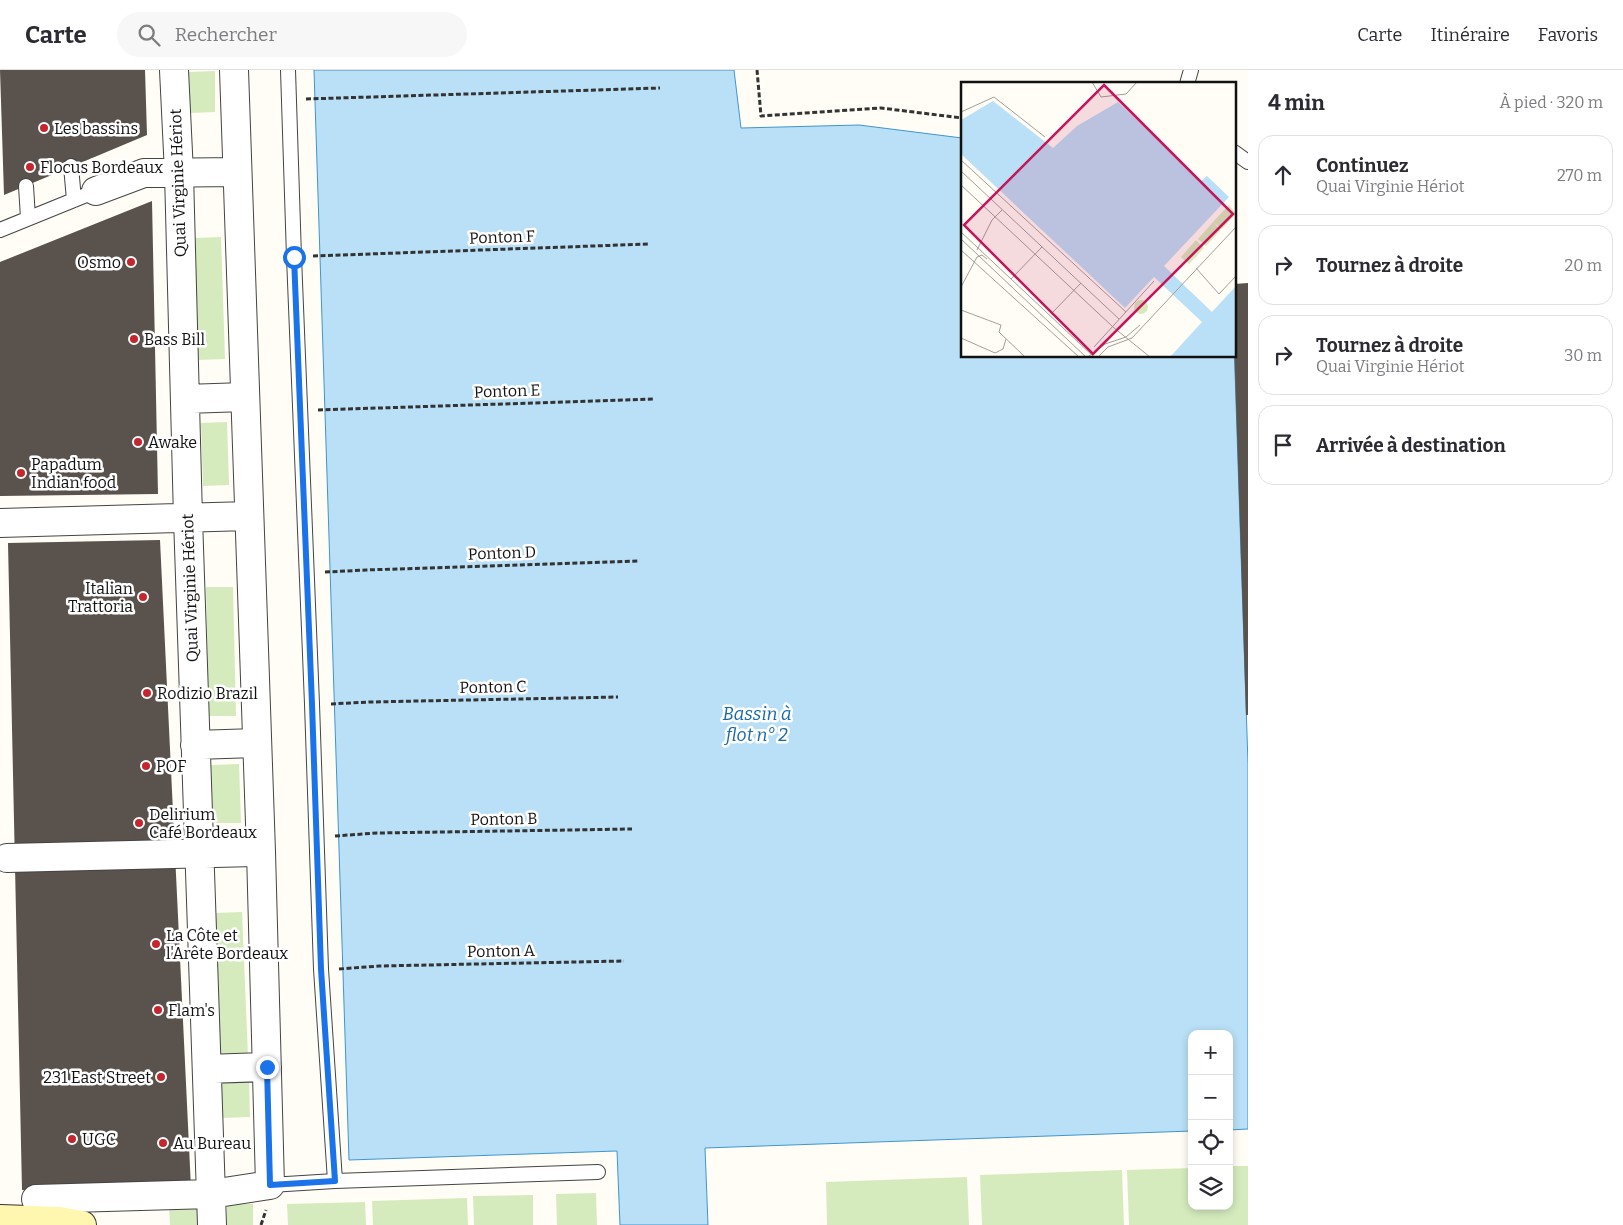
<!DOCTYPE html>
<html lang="fr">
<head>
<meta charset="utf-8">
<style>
  body { margin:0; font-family:Bitter,serif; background:#f7f7f7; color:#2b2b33 }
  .controls { position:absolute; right:15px; bottom:15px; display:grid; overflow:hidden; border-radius:10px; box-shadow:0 2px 8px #0003 }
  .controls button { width:45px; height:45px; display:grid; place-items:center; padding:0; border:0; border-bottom:1px solid #e1e1e2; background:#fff; color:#2b2b33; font:25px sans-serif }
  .stop { position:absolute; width:15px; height:15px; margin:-11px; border:4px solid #1a73e8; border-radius:50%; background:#fff }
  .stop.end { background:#1a73e8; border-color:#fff; box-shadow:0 1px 5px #0008 }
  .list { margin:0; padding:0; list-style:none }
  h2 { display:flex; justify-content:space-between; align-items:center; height:65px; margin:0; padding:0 20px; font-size:21px }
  h2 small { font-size:16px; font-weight:400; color:#7c7c81 }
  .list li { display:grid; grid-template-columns:32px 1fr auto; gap:15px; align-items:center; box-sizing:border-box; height:80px; margin:0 10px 10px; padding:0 10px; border:1px solid #e1e1e2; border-radius:15px }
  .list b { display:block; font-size:19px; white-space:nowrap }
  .list p { margin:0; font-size:16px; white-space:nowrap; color:#7c7c81 }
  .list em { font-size:16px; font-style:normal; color:#7c7c81 }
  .icon { flex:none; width:28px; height:28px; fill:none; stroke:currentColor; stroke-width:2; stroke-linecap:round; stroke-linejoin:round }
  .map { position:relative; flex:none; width:1248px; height:1155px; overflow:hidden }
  header { display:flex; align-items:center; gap:30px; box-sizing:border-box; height:70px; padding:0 25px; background:#fff; border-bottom:1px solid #e1e1e2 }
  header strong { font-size:24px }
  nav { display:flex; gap:28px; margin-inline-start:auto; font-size:18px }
  .search { width:350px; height:45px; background:#f7f7f7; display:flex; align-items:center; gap:12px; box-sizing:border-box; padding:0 18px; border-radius:28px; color:#7c7c81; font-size:19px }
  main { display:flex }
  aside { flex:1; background:#fff }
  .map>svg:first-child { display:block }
  .green { fill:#d5ebbd }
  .water { fill:#b9e0f7; stroke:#3f96cf }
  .building { fill:#5a524d }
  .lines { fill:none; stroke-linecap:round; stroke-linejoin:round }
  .lane-casing { stroke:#444; stroke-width:16 }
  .street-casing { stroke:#444; stroke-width:30 }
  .secondary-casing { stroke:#333; stroke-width:30 }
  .path { stroke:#333; stroke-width:3; stroke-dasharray:5 2.5; stroke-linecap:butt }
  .lane { stroke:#fff; stroke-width:14 }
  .street { stroke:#fff; stroke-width:28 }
  .secondary { stroke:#fff6b0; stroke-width:28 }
  .route { stroke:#1a73e8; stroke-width:6 }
  .poi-dot { fill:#c4262e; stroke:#fff; stroke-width:2 }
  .labels { text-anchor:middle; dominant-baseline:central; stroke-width:5; stroke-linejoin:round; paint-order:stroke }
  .poi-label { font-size:16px; fill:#111; stroke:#fff; text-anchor:start }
  .street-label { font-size:16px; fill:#111; stroke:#fff }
  .water-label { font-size:18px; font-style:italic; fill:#1768a6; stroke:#fff }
  .inset-road { fill:none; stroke:#a09f9a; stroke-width:1 }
  .view { fill:#c2185b; fill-opacity:0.15; stroke:#c2185b; stroke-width:2.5 }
  .inset-edge { fill:none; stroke:#111; stroke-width:2.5 }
</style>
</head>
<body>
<header>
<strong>Carte</strong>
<div class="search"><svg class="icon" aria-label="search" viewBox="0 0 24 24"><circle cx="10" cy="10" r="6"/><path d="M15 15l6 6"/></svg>Rechercher</div>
<nav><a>Carte</a><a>Itinéraire</a><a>Favoris</a></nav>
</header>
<main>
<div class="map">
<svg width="1248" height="1155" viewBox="0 0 1248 1155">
  <rect width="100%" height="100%" fill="#fffdf5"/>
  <path class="green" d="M215 1V42L190 43 189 2Z
    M221 167 225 289 197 290 194 168Z
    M227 352 229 415 203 416 201 353Z
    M206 517H233L236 646H209Z
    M239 694 241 753H213L211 695Z
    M242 842 248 987 220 988 215 843Z
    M222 1009H249L250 1047 222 1048Z
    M1229 1096H1248V1155H1129L1127 1100 1192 1098V1136H1229Z
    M1122 1100 1124 1155H982L980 1105Z
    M967 1107 969 1155H827L826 1112Z
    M596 1123 597 1155H557L556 1124Z
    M533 1125V1155H474L473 1126Z
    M467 1128 468 1155H373L372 1131Z
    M365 1132 366 1155H288L287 1134Z
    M227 1134H253V1155H227Z
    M203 1136 204 1155H170L169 1137Z"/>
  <path class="water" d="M314 0H734L741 58 859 55 962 68V286H1234V272L1248 694V1059L1229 1060V964H1192V1061L705 1078 708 1155H620L617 1081 349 1090Z"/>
  <path class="building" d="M0 0H145L147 65 4 125Z
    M152 131 158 424 0 426V192Z
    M1248 213V645H1246L1234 272V214Z
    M160 470 191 1118 22 1120 8 473Z"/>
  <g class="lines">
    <defs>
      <path id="lane" d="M288 0 294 187 312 634 321 899 335 1111
        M1187 14 1191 0
        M1234 82 1248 92
        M71 96 74 130
        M26 116 28 148
        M0 160 96 121
        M270 1115 335 1111 598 1102"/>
      <path id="street" d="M174 0 179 103 188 448 212 1155
        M96 121 144 103 236 102
        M185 329 245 327
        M0 453 249 446
        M195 675 257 673
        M7 788 261 782
        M207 999 267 997
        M36 1129 211 1124 270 1115 261 782 234 0"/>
      <path id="secondary" d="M0 1149 59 1151 82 1155"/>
    </defs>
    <use href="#lane" class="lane-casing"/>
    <use href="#street" class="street-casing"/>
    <use href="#secondary" class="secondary-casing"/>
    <path class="path" d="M757 0 761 46 881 38 962 48
      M306 29 660 18
      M313 186 649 174
      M318 340 655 329
      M325 502 366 500 639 491
      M331 634 370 632 618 627
      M335 766 377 763 632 759
      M339 899 379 896 624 891
      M261 1155 266 1140"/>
    <use href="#lane" class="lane"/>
    <use href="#street" class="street"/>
    <use href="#secondary" class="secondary"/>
  </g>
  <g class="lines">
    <path class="route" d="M267 997 270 1115 335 1111 321 899 312 634 294 187"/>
  </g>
  <g class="poi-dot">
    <circle cx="44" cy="58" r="5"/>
    <circle cx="30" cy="97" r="5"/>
    <circle cx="131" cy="192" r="5"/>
    <circle cx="134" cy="269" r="5"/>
    <circle cx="138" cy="372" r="5"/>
    <circle cx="21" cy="403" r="5"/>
    <circle cx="143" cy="527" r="5"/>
    <circle cx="147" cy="623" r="5"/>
    <circle cx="146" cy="696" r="5"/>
    <circle cx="139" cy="753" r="5"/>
    <circle cx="156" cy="874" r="5"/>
    <circle cx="158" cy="940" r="5"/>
    <circle cx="161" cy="1007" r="5"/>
    <circle cx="72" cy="1069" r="5"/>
    <circle cx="163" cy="1073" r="5"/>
  </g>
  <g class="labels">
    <g class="poi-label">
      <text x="54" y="58">Les bassins</text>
      <text x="40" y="97">Flocus Bordeaux</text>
      <text x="121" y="192" text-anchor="end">Osmo</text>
      <text x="144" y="269">Bass Bill</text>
      <text x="148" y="372">Awake</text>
      <text x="31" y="394">Papadum<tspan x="31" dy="18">Indian food</tspan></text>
      <text x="133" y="518" text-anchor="end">Italian<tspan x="133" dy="18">Trattoria</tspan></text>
      <text x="157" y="623">Rodizio Brazil</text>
      <text x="156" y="696">POF</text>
      <text x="149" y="744">Delirium<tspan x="149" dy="18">Café Bordeaux</tspan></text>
      <text x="166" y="865">La Côte et<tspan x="166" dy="18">l'Arête Bordeaux</tspan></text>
      <text x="168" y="940">Flam's</text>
      <text x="151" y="1007" text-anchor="end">231 East Street</text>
      <text x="82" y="1069">UGC</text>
      <text x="173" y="1073">Au Bureau</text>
    </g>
    <g class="street-label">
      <text transform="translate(178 113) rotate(-92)">Quai Virginie Hériot</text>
      <text transform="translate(502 167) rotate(-2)">Ponton F</text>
      <text transform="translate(507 321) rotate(-2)">Ponton E</text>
      <text transform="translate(502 483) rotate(-2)">Ponton D</text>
      <text transform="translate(190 518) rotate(-92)">Quai Virginie Hériot</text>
      <text transform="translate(493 617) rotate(-1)">Ponton C</text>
      <text transform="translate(504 749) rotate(-1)">Ponton B</text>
      <text transform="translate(501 881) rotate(-1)">Ponton A</text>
    </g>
    <g class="water-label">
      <text x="757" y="644">Bassin à<tspan x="757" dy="21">flot n° 2</tspan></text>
    </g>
  </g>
  <g transform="translate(961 12)">
    <rect width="275" height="275" fill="#fffdf5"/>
    <path d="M268 123 275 132 261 147 252 140ZM252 140 260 148 245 164 237 157ZM235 158 243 166 228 182 220 175ZM173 225a7 7 0 1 1 14 0a7 7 0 1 1-14 0Z" fill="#d5ebbd"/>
    <path d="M32 19 92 66 116 44 157 20 240 99 246 94 268 115 203 184 251 230 275 204V275H209L241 240 193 195 164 226 0 72V38Z" fill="#b9e0f7"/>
    <path class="inset-road" d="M131 0 140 15 165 12 176 0M0 30 33 15 84 55M0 78 165 230M0 89 158 237M0 103 152 245 189 275M0 150 133 275M0 157 125 275M0 168 118 275M16 168 31 138 41 128M235 186 258 212 275 194M50 197 81 165M0 205 16 175 21 173 26 177M0 228 40 243 38 250 64 275M92 230 120 201M0 256 34 271 42 267 45 257M133 265 193 199M128 274 144 262 165 255 179 243M137 275 147 265 171 256 275 145"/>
    <path class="view" d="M143 3 272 132 132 272 3 143Z"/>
    <rect width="275" height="275" class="inset-edge"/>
  </g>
</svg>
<div class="controls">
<button>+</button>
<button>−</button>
<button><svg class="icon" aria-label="locate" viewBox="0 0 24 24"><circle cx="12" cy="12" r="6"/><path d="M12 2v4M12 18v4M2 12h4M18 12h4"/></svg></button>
<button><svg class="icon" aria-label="layers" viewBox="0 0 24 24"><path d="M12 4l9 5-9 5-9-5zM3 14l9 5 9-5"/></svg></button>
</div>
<div class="stop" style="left:294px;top:187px"></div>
<div class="stop end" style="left:267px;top:997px"></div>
</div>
<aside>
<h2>4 min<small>À pied · 320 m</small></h2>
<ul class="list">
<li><svg class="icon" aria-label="ahead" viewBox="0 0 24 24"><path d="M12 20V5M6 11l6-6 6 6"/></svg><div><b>Continuez</b><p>Quai Virginie Hériot</p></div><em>270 m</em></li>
<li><svg class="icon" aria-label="right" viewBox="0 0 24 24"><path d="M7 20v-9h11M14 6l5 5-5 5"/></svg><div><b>Tournez à droite</b></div><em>20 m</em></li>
<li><svg class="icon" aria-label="right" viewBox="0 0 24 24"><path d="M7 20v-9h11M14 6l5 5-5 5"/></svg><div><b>Tournez à droite</b><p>Quai Virginie Hériot</p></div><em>30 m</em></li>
<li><svg class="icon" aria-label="arrive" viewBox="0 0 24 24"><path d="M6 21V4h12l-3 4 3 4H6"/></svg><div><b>Arrivée à destination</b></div></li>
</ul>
</aside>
</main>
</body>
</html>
